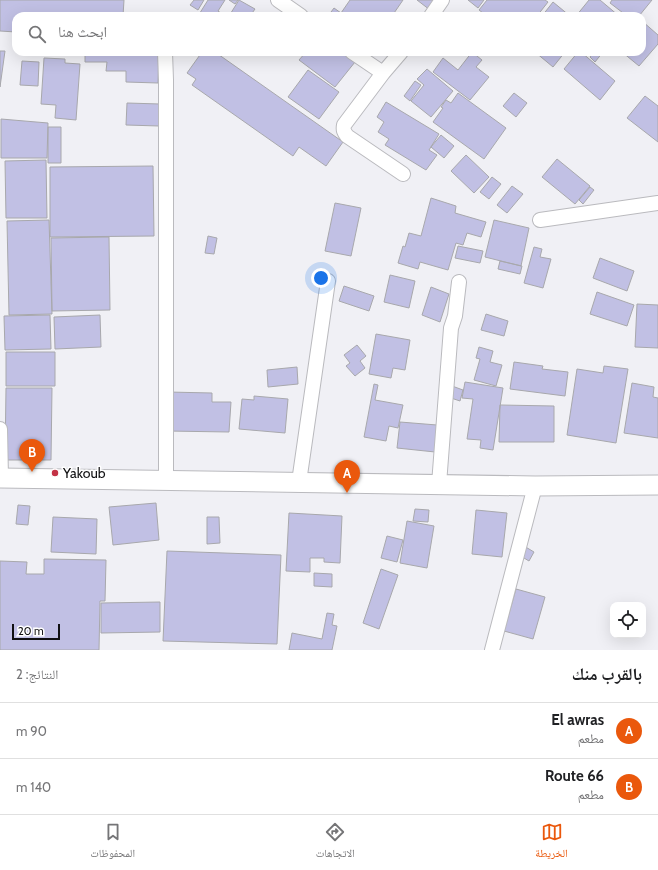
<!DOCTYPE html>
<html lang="ar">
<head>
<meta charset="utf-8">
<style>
  body { margin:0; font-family:Cabin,"Noto Naskh Arabic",sans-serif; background:#f2f2f2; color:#202124; direction:rtl }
  .controls { position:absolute; right:12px; bottom:12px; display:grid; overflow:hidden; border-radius:8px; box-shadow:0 4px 16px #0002 }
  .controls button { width:36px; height:36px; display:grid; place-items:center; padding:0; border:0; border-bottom:1px solid #e0e0e0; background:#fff; color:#202124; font:20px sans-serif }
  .scale { position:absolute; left:12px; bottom:10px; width:48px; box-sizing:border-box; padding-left:4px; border:2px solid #101012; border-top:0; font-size:11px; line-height:14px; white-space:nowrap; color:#101012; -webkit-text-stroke:3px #fff; paint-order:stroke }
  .you { position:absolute; left:321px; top:278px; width:14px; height:14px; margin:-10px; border:3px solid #fff; border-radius:50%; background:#1a73e8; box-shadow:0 0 0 6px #1a73e833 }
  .badge { display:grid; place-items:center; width:26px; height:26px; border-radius:50%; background:#ea580c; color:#fff; font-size:13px; font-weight:700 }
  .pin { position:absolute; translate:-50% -33px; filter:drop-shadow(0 1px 2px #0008) }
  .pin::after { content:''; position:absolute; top:21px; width:14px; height:12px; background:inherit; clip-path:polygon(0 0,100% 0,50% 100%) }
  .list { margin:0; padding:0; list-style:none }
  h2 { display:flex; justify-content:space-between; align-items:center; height:52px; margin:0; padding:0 16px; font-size:17px }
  h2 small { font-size:13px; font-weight:400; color:#757577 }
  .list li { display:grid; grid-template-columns:26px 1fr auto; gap:12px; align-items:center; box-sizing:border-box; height:56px; padding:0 16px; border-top:1px solid #e0e0e0 }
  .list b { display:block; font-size:15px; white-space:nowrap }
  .list p { margin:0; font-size:13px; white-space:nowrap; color:#757577 }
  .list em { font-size:13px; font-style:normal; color:#757577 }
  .icon { flex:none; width:22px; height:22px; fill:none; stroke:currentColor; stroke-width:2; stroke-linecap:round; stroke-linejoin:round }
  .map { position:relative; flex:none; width:658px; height:650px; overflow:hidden; direction:ltr }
  .search { position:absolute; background:#fff; box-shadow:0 4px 16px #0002; left:12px; right:12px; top:12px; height:44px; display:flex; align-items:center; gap:10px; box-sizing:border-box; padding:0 14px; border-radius:12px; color:#757577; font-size:15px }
  .sheet { height:164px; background:#fff }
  nav { display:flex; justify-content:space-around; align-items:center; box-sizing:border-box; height:56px; border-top:1px solid #e0e0e0; background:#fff; font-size:11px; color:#757577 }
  nav a { display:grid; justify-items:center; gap:2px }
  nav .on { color:#ea580c }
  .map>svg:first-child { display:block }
  .building { fill:#c1c0e4; stroke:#a8a8ac }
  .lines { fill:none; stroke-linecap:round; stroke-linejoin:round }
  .street-casing { stroke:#bababe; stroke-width:16 }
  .secondary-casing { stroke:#bababe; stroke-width:21 }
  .street { stroke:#fff; stroke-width:14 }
  .secondary { stroke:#fff; stroke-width:19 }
  .poi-dot { fill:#c33245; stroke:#fff; stroke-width:1.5 }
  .labels { text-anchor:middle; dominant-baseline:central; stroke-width:3; stroke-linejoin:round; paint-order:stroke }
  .poi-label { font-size:14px; fill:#101012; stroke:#fff; text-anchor:start }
</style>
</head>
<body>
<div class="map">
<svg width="658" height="650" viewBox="0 0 658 650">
  <rect width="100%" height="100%" fill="#f0f0f5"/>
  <path class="building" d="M0 0H124L123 16H16V32L0 31Z
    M194 0H204L198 10 190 5Z
    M208 0H225L218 11 225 16H198Z
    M229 0H238L235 4Z
    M239 0 255 9 250 16H229Z
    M350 0H403L392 16H328L334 8 341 13Z
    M417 0H437L430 10Z
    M468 0H484L478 8Z
    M487 0H545L548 2 537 16H487L479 10Z
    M589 0H600L619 16H576Z
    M612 0H652L639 16H627L610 3Z
    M553 2 570 16H542Z
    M642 21 658 35V44L639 66 622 52H642Z
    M0 51H5L0 87Z
    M85 52H159L158 83 126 82V71H106L107 62H85Z
    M202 52H215L343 142 326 166 299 147 293 156 192 85 196 79 187 73Z
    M306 52H341L355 62 335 87 299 60Z
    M472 52 482 60 476 67 489 77 470 100 433 72 443 58 458 70Z
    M535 52H565L553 67Z
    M578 52H581L615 81 600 100 564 69Z
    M594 52H603L595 62 590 57Z
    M44 58 65 59V63L80 64 76 120 55 118 56 105 41 104Z
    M22 61 39 62 38 86 20 85Z
    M427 69 453 91 431 117 411 101 424 85 417 79Z
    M308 70 339 92 319 119 288 97Z
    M415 81 421 85 410 101 404 96Z
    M458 93 506 128 484 159 433 122 443 108 441 107 446 100 451 103Z
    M514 93 527 103 516 117 503 106Z
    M645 96 658 106V142L627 118Z
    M386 102 439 134 429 150 437 155 426 170 385 145 389 139 378 132 384 122 377 117Z
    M127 103 160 104 159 126 126 125Z
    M1 119 48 123 47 158H1Z
    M48 127H61V163H48Z
    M441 135 454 146 444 158 431 147Z
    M466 155 489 177 474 193 451 171Z
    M557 159 590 186 575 204 542 177Z
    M46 160 47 218H6L5 161Z
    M153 166 154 236 50 237V167Z
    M492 177 501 184 489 199 480 192Z
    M512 186 523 194 507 213 497 205Z
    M590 187 594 190 583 204 579 200Z
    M431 198 456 206 455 213 486 222 481 237 467 233 463 245 456 243 448 270 420 262 418 269 398 263 403 246 405 247 409 233 421 236Z
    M335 203 361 208 351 256 325 251Z
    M49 220 52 314 9 315 7 221Z
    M494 220 529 228 521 266 485 257Z
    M208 236 217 238 214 254 205 253Z
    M109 237 110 310 52 311 51 238Z
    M458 246 483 251 480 263 455 258Z
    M534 247 542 249 540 257 551 259 543 288 524 283Z
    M600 258 634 271 627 291 593 278Z
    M500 261 522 266 520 274 498 269Z
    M390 275 415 281 409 308 384 302Z
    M344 286 374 296 369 311 339 301Z
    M431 287 449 294 440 322 422 315Z
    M597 292 634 305 627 326 590 314Z
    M637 304 658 305V348L635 347Z
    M486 314 508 321 504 336 481 330Z
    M50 315 51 349 5 350 4 316Z
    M100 315 101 347 55 349 54 317Z
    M376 334 410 340 405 370 393 368 391 378 369 374Z
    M357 345 366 356 360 361 365 368 355 376 346 366 350 363 344 355Z
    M479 347 493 351 490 362 502 365 496 386 474 380 480 359 476 358Z
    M6 352H55V386H6Z
    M514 362 543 366 542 369 568 372 565 396 510 389Z
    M604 366 628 369 616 443 567 435 577 369 603 373Z
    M297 367 298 384 268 387 267 370Z
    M465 382 503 388 493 450 480 448 481 440 467 439 473 399 462 398Z
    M632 383 654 387 653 397 658 398V438L624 433Z
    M374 384 378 385 375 400 403 405 398 428 389 426 386 441 364 437Z
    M452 386 463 390 460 401 448 397Z
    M6 388H52L51 460H5Z
    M168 392 212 393V402H231L229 432 167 431Z
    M254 396 288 399 285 433 239 429 242 399 254 400Z
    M500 405 554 406V442H499Z
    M400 422 437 425 435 452 397 448Z
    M156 503 159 540 113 545 109 507Z
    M18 505 30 506 28 525 16 524Z
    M415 509 429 510 428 522 413 521Z
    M476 510 507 513 502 557 472 554Z
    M289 513 342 516 340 563 324 562V558H310V572L286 571Z
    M53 517 97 519 96 554 51 552Z
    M207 517H219L220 543 207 544Z
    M407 521 434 526 427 568 400 563Z
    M387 536 403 540 397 562 381 558Z
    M524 546 534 552 529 561 519 555Z
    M167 551 281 555 277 644 163 641Z
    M44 559 106 560 105 601H100L99 650H0V561L27 562 26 574H44Z
    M381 569 398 575 379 629 363 623Z
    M314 573 332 574V587L314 586Z
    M516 589 545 597 533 639 504 631Z
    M160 602V632L101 633V603Z
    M327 613 334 614 332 625 337 626 332 650H289L292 633 322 639Z"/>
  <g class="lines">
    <defs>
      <path id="street" d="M278 0 301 16
        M431 16 442 0
        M165 52 166 80V481
        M352 52 383 73
        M401 52 383 73 344 125C343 130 344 132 347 136L403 174
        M540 220 658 203
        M0 429 1 478
        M299 482 328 281
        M439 484 451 328 455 316 459 282
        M492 650 535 486"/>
      <path id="secondary" d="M0 478 535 486 658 485"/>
    </defs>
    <use href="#street" class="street-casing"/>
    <use href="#secondary" class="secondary-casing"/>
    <use href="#street" class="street"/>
    <use href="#secondary" class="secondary"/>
  </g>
  <circle class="poi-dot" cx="55" cy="473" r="4"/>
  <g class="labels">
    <g class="poi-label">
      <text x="63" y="473">Yakoub</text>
    </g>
  </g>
</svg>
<div class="controls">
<button><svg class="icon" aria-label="locate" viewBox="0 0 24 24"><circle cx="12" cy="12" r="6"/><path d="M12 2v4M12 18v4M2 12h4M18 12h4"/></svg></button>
</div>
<div class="scale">20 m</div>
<div class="you"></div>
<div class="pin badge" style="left:347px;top:493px">A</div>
<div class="pin badge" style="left:32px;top:472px">B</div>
<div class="search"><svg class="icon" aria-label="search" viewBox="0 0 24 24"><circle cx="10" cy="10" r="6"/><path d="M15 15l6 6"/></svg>ابحث هنا</div>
</div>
<section class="sheet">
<h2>بالقرب منك<small>النتائج: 2</small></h2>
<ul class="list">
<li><span class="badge">A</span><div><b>El awras</b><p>مطعم</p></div><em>90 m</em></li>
<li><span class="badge">B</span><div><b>Route 66</b><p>مطعم</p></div><em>140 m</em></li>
</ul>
</section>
<nav>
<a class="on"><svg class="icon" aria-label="map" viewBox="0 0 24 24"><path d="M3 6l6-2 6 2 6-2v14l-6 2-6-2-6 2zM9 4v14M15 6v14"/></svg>الخريطة</a>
<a><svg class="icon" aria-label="directions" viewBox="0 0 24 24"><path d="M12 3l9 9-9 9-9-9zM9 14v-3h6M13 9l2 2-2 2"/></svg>الاتجاهات</a>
<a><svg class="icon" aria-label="saved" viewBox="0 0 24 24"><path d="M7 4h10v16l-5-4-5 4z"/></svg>المحفوظات</a>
</nav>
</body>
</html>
